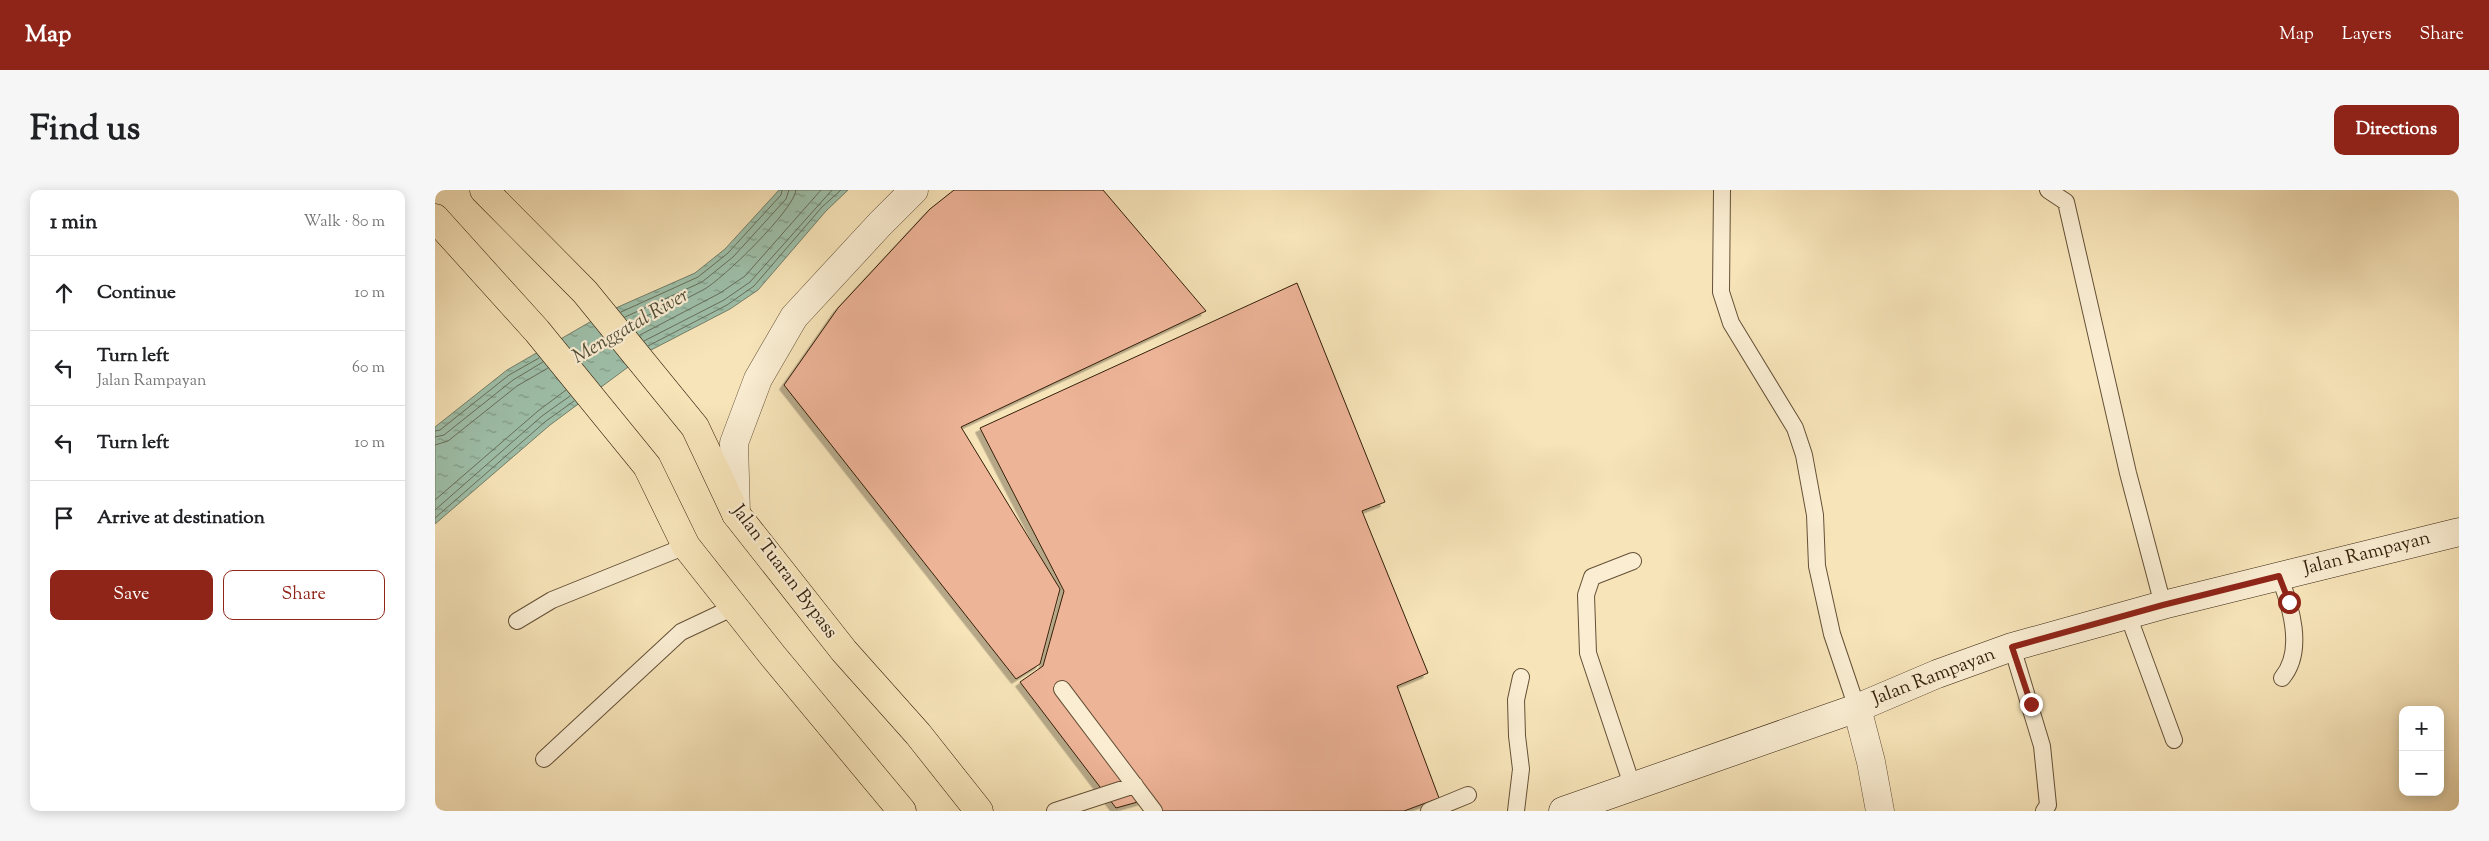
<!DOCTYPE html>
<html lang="en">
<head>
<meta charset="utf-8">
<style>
  body { margin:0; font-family:"Sorts Mill Goudy",serif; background:#f6f6f6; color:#202124 }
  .controls { position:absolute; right:15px; bottom:15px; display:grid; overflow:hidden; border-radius:10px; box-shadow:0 2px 12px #0003 }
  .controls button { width:45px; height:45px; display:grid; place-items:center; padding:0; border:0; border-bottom:1px solid #e0e0e0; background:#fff; color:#202124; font:25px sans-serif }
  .stop { position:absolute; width:15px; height:15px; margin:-11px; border:4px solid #8f2418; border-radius:50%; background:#fff }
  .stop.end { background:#8f2418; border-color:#fff; box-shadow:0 1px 5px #0008 }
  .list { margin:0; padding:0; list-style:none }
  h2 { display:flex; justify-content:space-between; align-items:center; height:65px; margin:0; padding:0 20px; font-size:21px }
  h2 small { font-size:16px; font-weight:400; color:#757577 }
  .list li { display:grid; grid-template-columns:32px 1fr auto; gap:15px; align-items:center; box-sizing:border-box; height:75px; padding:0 20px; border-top:1px solid #e0e0e0 }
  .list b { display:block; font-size:19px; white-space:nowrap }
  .list p { margin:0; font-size:16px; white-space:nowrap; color:#757577 }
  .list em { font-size:16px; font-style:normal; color:#757577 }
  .actions { display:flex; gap:10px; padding:15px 20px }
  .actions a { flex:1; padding:11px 0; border:1px solid #8f2418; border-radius:10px; text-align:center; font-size:18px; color:#8f2418 }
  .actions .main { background:#8f2418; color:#fff }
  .icon { flex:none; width:28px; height:28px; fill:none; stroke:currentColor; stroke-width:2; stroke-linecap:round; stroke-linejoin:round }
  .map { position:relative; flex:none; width:2024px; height:621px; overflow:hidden; border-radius:10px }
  header { display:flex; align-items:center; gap:30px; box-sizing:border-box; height:70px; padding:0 25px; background:#8f2418; color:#fff }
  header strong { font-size:24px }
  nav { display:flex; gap:28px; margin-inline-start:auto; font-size:18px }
  .intro { display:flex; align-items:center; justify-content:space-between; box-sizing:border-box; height:120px; padding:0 30px }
  h1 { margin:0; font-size:35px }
  .button { padding:12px 22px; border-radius:10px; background:#8f2418; color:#fff; font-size:18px; font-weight:700 }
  main { display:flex; gap:30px; padding:0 30px }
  aside { flex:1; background:#fff; border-radius:10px; box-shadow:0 2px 12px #0003 }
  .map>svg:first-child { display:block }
  .water { fill:url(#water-ripples); stroke:#737f69 }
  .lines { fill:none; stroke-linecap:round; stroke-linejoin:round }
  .shore { stroke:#686f5a; stroke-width:1 }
  .building { fill:#eeb498; stroke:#331f0a; filter:url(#shadow) }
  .lane-casing { stroke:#645036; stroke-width:18 }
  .street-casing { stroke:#645036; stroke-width:29 }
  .secondary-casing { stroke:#331f0a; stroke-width:29 }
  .highway-casing { stroke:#331f0a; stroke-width:29 }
  .lane { stroke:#faedd2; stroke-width:16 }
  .street { stroke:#faedd2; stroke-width:28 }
  .secondary { stroke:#faedd2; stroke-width:28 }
  .highway { stroke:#f7e4b9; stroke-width:28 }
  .route { stroke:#8f2418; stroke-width:6 }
  .labels { text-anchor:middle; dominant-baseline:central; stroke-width:4.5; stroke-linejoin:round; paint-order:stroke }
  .street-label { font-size:19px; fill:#331f0a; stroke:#faedd2 }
  .water-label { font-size:20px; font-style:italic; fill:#534f3a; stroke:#faedd2 }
</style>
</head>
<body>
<header>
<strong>Map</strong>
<nav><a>Map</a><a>Layers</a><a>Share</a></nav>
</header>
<div class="intro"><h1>Find us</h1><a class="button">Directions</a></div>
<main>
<aside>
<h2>1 min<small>Walk · 80 m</small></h2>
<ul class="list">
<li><svg class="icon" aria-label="ahead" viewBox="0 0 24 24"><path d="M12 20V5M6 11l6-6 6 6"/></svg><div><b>Continue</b></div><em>10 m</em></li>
<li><svg class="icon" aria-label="left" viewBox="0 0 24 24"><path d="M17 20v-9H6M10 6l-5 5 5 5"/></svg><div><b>Turn left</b><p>Jalan Rampayan</p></div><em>60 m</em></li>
<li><svg class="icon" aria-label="left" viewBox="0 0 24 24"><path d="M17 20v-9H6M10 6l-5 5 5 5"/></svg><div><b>Turn left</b></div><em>10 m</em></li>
<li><svg class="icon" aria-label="arrive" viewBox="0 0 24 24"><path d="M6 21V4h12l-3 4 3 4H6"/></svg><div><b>Arrive at destination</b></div></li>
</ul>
<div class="actions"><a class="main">Save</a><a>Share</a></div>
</aside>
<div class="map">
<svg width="2024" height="621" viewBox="0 0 2024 621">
  <defs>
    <pattern id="water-ripples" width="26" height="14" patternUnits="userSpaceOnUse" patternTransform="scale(1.25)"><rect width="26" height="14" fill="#9ebfa9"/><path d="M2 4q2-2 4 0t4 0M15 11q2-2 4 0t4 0" fill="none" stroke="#819b88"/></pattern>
    <filter id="shadow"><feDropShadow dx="-4.5" dy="4.5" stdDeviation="0" flood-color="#0004"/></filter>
  </defs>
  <rect width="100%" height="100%" fill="#f7e4b9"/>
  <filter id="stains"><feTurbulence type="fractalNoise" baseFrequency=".004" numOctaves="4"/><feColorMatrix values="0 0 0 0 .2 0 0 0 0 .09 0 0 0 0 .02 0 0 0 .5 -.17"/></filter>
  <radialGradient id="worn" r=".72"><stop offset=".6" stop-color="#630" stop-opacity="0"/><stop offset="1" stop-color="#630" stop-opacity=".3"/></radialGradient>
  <path class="water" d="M344 0H413L391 21 323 100 295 119 216 160 115 235 0 334V237L72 180 174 121 260 83 290 59Z"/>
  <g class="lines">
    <path class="shore" d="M186 122 263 87 293 63 346 5 347 0
      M190 127 267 92 298 67 351 9 354 0
      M195 133C219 122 245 113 268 100 287 90 360 19 361 0
      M205 145 285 103 310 86 386 0
      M209 151 289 110 315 92 397 0
      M213 156 292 115 319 96 387 17 406 0
      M0 241 5 240 74 185 104 168
      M0 247 9 245 78 190 108 172
      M0 255 13 251 82 196 113 178
      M0 310 103 221 131 200
      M0 320 107 226 135 206
      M0 328 111 231 139 211"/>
  </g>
  <path class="building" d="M519 0H668L771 121 526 237 625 399 605 474 581 489 349 195 403 118 495 19Z
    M862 93 950 312 927 321 993 483 962 496 1004 608 969 621H722L717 608 681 618 585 492 608 476 629 401 545 238Z"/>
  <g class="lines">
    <defs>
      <path id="lane" d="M1287 0 1286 102 1296 133 1360 238 1369 265 1380 325 1382 376 1397 444 1422 518
        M1613 0 1631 12 1693 283 1728 415
        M1844 386C1856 416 1870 461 1847 488
        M1693 425 1739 550
        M82 431 117 410 251 356
        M1577 457 1607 556 1613 615 1609 621
        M627 499 719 621
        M109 569 246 442 299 417
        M1197 595 1153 463 1151 405 1157 387 1198 371
        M620 621 700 595
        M994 621 1033 605
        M1081 621 1086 579 1082 546 1081 510 1086 487"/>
      <path id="street" d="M301 324 299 253 323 189 359 127 445 34 479 0
        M1422 518 1436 572 1445 621"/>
      <path id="secondary" d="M1128 621 1422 518 1502 484 1577 457 1728 415 2024 342"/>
      <path id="highway" d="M49 0 150 102 260 237 301 324 409 461 483 544 544 621
        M0 28 102 141 212 276 251 356 338 466 467 621"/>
    </defs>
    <use href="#lane" class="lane-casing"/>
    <use href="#street" class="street-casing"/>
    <use href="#secondary" class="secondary-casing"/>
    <use href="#highway" class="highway-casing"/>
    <use href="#lane" class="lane"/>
    <use href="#street" class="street"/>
    <use href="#secondary" class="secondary"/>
    <use href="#highway" class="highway"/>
  </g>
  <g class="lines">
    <path class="route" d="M1596 514 1577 457 1728 415 1844 386 1854 412"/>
  </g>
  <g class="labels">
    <g class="street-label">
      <text transform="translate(1932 364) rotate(-14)">Jalan Rampayan</text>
      <text transform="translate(349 382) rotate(53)">Jalan Tuaran Bypass</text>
      <text transform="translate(1499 487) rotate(-21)">Jalan Rampayan</text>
    </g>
    <g class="water-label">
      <text transform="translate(196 137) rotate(-30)">Menggatal River</text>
    </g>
  </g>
  <rect width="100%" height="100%" filter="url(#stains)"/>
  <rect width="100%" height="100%" fill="url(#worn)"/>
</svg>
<div class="controls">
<button>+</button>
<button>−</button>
</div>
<div class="stop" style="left:1854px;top:412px"></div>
<div class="stop end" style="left:1596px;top:514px"></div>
</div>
</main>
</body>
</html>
